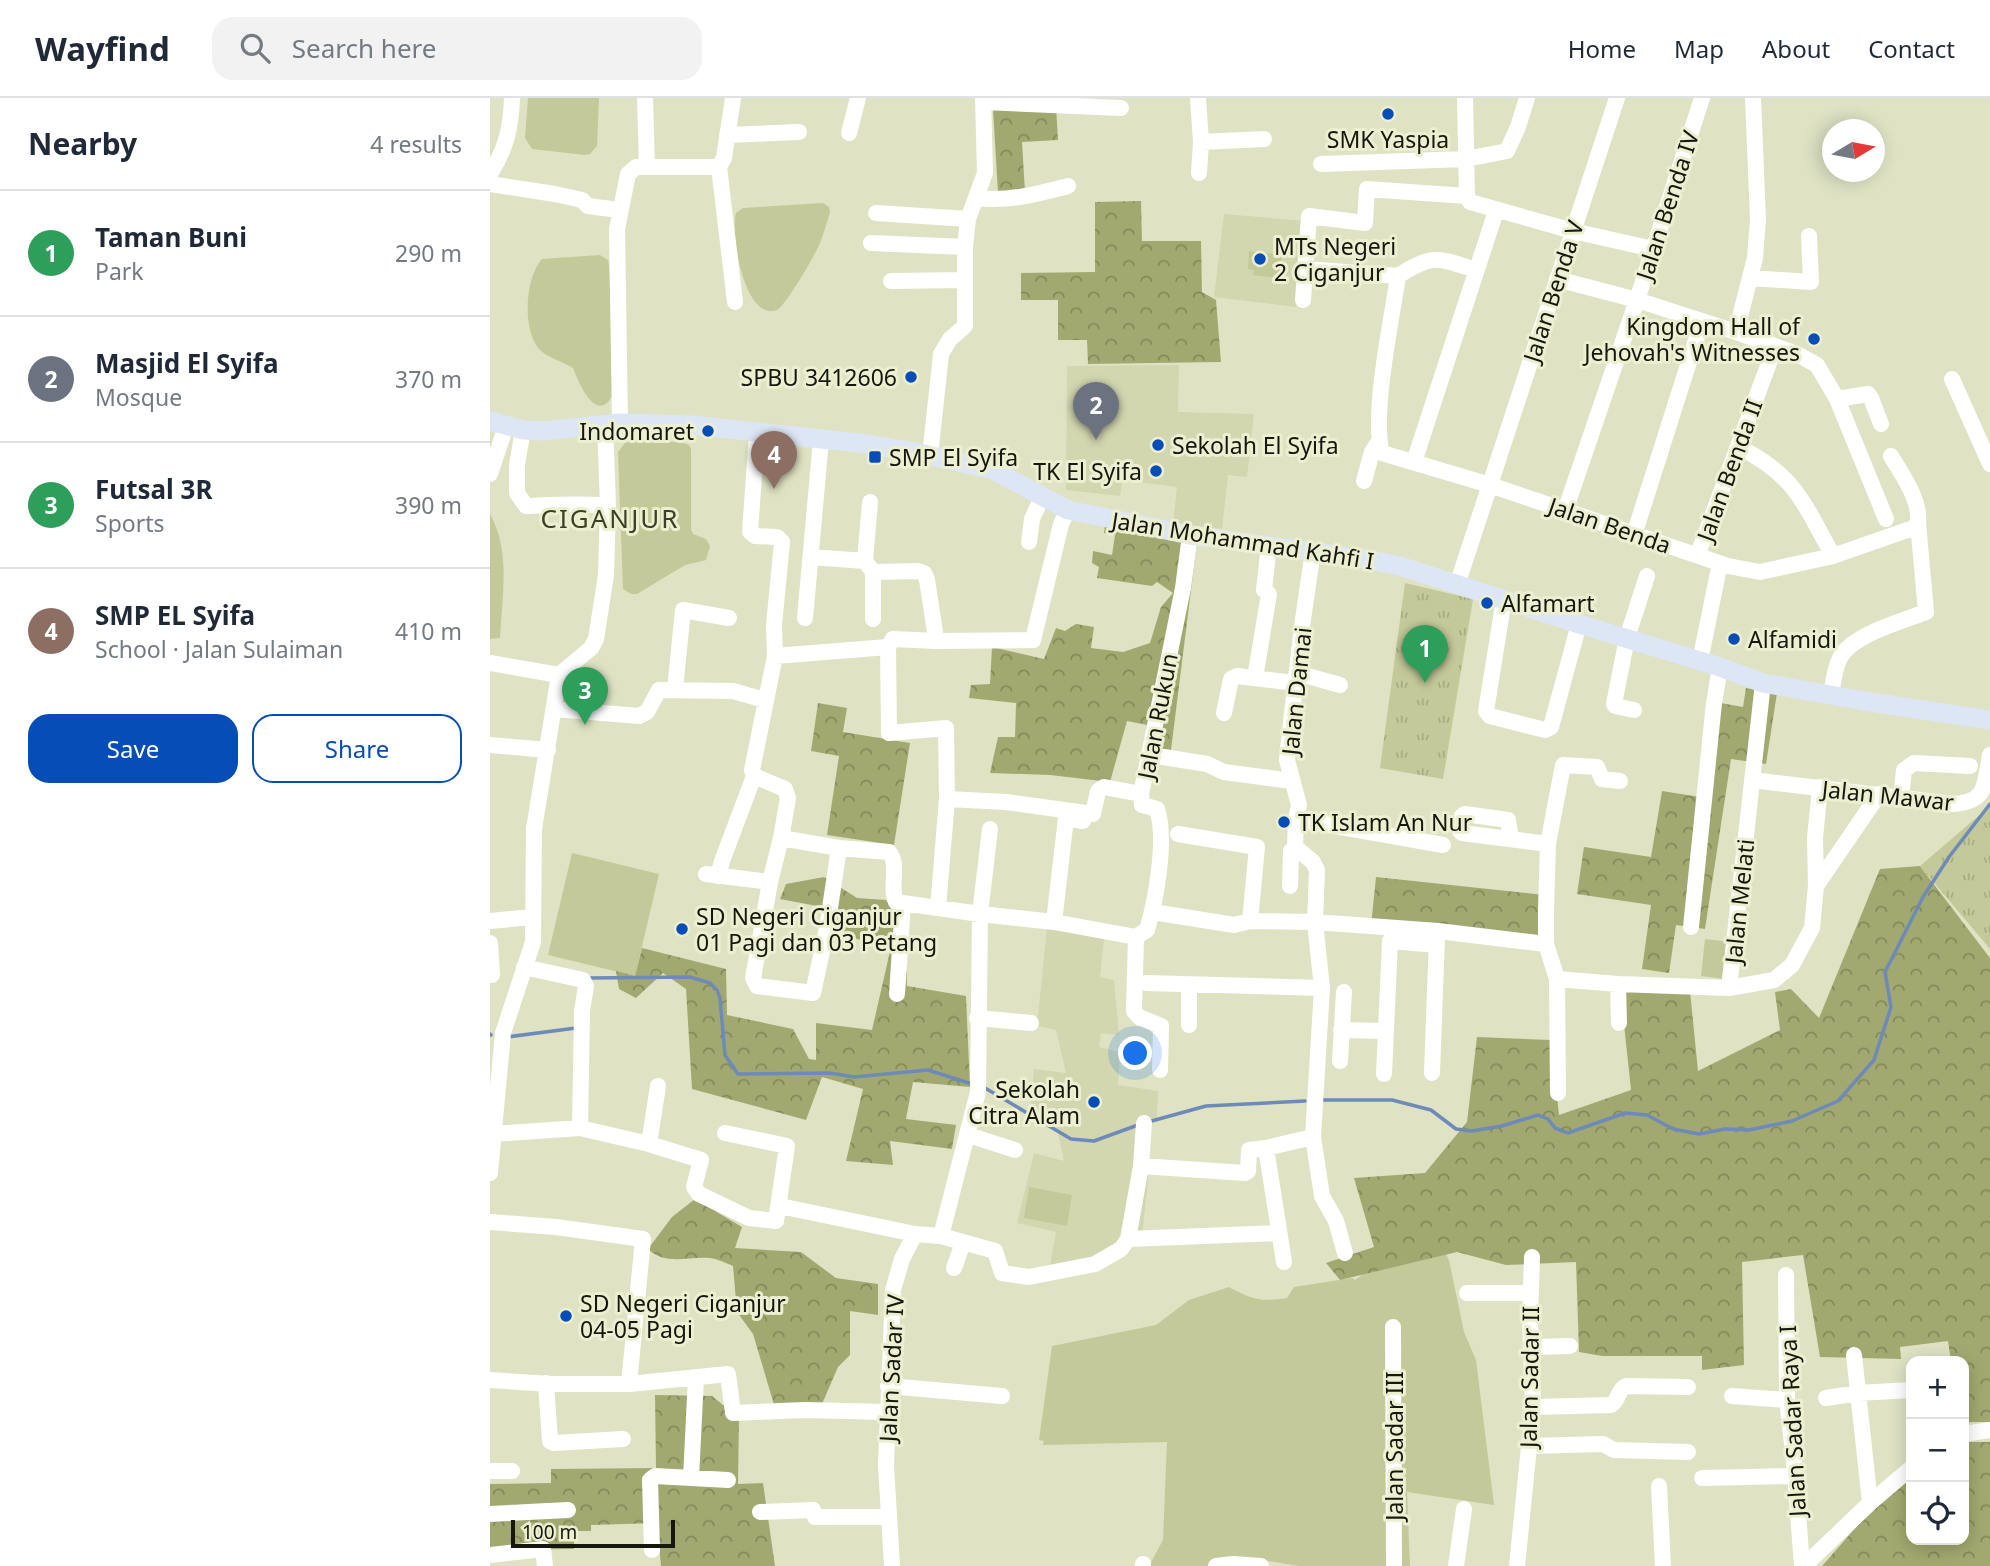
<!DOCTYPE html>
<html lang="en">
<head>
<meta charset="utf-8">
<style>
  body { margin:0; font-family:"Noto Sans",sans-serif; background:#f2f2f3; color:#1f2937 }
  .controls { position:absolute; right:21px; bottom:21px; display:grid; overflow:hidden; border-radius:14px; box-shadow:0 4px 18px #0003 }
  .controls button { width:63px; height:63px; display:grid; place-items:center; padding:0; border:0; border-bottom:2px solid #e0e1e3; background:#fff; color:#1f2937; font:35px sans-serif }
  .compass { position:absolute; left:1332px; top:21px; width:63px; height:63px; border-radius:50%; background:#fff; box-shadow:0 4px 18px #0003; rotate:80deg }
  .scale { position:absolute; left:21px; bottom:18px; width:164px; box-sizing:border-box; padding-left:7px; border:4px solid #17180d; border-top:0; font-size:19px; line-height:24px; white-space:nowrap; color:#17180d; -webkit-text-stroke:5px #ecf0d1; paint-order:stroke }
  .you { position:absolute; left:646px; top:956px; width:24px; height:24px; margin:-18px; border:5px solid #fff; border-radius:50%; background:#1a73e8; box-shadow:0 0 0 10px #1a73e833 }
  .badge { display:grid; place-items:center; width:46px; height:46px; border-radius:50%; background:#064db8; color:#fff; font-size:23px; font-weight:700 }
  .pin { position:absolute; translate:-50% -58px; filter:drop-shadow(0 2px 4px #0008) }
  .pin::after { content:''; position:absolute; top:37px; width:24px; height:21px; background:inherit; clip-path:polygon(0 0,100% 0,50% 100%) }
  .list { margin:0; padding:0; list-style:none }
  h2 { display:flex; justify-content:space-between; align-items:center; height:91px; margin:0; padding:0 28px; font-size:30px }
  h2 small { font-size:23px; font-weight:400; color:#747a83 }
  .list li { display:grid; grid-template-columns:46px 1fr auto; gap:21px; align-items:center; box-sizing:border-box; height:126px; padding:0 28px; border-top:2px solid #e0e1e3 }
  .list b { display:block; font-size:26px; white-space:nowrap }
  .list p { margin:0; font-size:23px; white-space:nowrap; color:#747a83 }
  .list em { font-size:23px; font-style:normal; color:#747a83 }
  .actions { display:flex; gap:14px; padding:21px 28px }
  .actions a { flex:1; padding:16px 0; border:2px solid #064db8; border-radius:21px; text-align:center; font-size:24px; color:#064db8 }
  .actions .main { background:#064db8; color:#fff }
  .icon { flex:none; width:38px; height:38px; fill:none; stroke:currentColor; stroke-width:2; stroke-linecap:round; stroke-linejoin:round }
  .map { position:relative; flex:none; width:1500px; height:1468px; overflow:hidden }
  header { display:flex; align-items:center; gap:42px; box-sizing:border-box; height:98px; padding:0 35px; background:#fff; border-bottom:2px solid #e0e1e3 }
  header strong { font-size:33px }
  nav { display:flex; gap:38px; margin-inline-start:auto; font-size:24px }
  .search { width:490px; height:63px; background:#f2f2f3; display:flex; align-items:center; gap:18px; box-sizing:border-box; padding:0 24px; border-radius:21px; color:#747a83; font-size:26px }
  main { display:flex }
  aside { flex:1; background:#fff }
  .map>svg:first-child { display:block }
  .built { fill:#d2d7b0 }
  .green { fill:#c3c999 }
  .forest { fill:url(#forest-crowns) }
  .park { fill:url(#park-tufts) }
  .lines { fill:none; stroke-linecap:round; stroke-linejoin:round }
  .stream { stroke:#6e8ab9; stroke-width:3.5 }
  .minor { stroke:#fff; stroke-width:16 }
  .major { stroke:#dde6f4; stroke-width:19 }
  .poi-dot { fill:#064db8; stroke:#ecf0d1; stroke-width:2.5 }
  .labels { text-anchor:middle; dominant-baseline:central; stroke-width:6; stroke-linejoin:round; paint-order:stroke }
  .poi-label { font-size:23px; fill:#17180d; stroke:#ecf0d1; text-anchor:start }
  .street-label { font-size:23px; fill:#17180d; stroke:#ecf0d1 }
  .quarter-label { font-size:26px; letter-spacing:2px; fill:#3d4026; stroke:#ecf0d1 }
</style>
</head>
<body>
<header>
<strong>Wayfind</strong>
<div class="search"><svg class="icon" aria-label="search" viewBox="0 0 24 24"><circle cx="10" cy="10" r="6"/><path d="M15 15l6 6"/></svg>Search here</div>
<nav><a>Home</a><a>Map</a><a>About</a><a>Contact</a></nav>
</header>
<main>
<aside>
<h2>Nearby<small>4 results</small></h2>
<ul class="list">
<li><span class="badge" style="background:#2e9e5b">1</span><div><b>Taman Buni</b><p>Park</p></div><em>290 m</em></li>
<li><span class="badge" style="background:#6b7280">2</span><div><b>Masjid El Syifa</b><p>Mosque</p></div><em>370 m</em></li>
<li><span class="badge" style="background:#2e9e5b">3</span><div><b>Futsal 3R</b><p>Sports</p></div><em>390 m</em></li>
<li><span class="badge" style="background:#8d6e63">4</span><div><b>SMP EL Syifa</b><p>School · Jalan Sulaiman</p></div><em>410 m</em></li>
</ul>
<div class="actions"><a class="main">Save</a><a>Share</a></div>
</aside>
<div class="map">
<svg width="1500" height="1468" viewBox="0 0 1500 1468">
  <defs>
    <pattern id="forest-crowns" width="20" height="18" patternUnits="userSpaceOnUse" patternTransform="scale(1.75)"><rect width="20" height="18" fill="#a2a970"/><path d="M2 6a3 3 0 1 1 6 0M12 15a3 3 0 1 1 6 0" fill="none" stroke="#83895a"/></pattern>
    <pattern id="park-tufts" width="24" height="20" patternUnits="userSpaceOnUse" patternTransform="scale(1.75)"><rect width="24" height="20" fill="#c3c999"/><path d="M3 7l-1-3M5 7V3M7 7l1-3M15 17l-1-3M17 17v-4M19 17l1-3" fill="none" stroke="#a7ac83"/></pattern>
  </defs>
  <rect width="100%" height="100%" fill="#dfe3c4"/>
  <path class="built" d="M734 116 817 123 806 209 724 199Z
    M689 267 688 314 764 316 757 379 738 377 732 431 683 425 687 389 632 382 630 398 576 392 577 268Z
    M557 829 614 841 610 879 624 882 629 937 611 935 609 949 630 954 628 987 668 993 667 1023 647 1022 645 1061 660 1062 652 1139 627 1161 559 1173 566 1134 527 1125 544 1055 574 1063 565 1021 540 1015 544 971 576 975 566 932 547 928Z"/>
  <path class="green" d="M38 0H109L107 48 100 56 95 57 42 51 35 40Z
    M333 105 339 109 340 114C337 124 334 135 330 145 327 154 294 210 287 212 254 224 240 134 246 115L253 110Z
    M759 153 792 157 789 180 763 177 764 172 758 171Z
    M110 157 118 162 119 167 124 295C107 330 88 283 83 270 72 263 57 260 49 251 32 231 35 180 52 161Z
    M142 343 191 344 199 347 201 351V431L203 436 216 441 220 448 216 462 195 467 147 496H141L133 491 128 354 135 345Z
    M0 416C21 453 12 499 10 540L0 541Z
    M82 755 169 776 145 878 58 857Z
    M1215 841 1248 845 1244 882 1211 878Z
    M539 1089 582 1097 577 1128 534 1120Z
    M918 1144 953 1150 959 1162 974 1234 986 1262 1004 1407 917 1394 920 1468H809L778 1463 746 1465V1468H659L673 1442 677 1344 553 1347 554 1343 549 1342 562 1248 666 1227 699 1202 739 1189C763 1202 770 1204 797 1200L804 1189 862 1180 865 1182Z"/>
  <path class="forest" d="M566 8 568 42 532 44 535 94 508 95 503 11Z
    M651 103 652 143H711L712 194 726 202 731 264 598 266 597 242H568V202H531V175L605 174V104Z
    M615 426 707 444 681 652 654 650 657 627 637 623 620 684 560 677 500 675 508 639H525L526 605 479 600 481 587 500 586 502 549 554 561 566 530 575 533 586 526 604 529 601 550 633 554 660 545 671 509 683 495 667 484 662 488 607 480 609 469 602 465 603 453 622 457 625 437 614 435Z
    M1256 590 1287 595 1276 666 1241 661 1215 831 1186 827 1179 875 1152 871 1161 807 1087 796 1094 749 1161 759 1172 693 1210 699 1225 604 1253 609Z
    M328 605 357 610 353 634 420 645 404 747 337 737 349 658 321 653Z
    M1430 768 1500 860V1324H1474V1263H1461L1458 1243 1410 1249 1411 1261 1330 1259 1313 1157 1252 1164 1254 1267 1212 1272V1258H1112L1089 1254 1086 1164 1016 1167 967 1154 850 1182 836 1165 884 1149 864 1080 935 1075 977 1024 987 939 1061 942 1069 1017 1141 992 1130 889 1200 893 1208 973 1290 932 1285 894 1301 891 1329 920 1390 771Z
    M334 779 367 800 396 802 415 831 417 888 476 898 480 989 423 984 416 1021 466 1027 462 1051 400 1043 403 1067 356 1063 373 991 332 979 316 1022 202 991 196 891 173 875 146 900 129 891 126 873 145 878 152 850 236 871 237 917 303 931 319 961 326 962V925L382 932 401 849 346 836 348 812 290 801 296 786Z
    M886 779 1054 797 1049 845 881 828Z
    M205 1101 252 1129 245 1150 311 1154 346 1180 388 1186V1217L360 1213V1257L348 1269 332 1306 285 1310 263 1236 247 1214 243 1168C236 1165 228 1161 220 1160 199 1158 175 1168 158 1151L182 1119Z
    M165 1297 222 1298 249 1320 248 1386 273 1385 285 1468H171L167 1425 101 1427V1433H84V1451L0 1452V1386L61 1385V1371L166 1370Z
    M1474 1344H1500V1468H1332L1382 1411 1421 1375V1442H1474Z"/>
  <path class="park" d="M915 485 983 501 953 681 890 670Z
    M1500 708V851L1430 768Z"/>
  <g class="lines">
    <path class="stream" d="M100 880 200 879 220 885 227 892 230 900 235 957 248 976 340 975 364 979 438 972 482 986
      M0 936 1 937
      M17 939 86 930
      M495 990 581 1041 604 1043 648 1027
      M830 1002H902L941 1012 966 1031 982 1033 1012 1028 1048 1017 1058 1021 1065 1030 1078 1035 1135 1015 1157 1017 1183 1031 1209 1036 1235 1031 1259 1032 1302 1023 1348 1003 1384 962 1401 909 1395 874 1433 799 1459 759 1500 706
      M658 1024 716 1008 815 1003"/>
    <path class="minor" d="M155 0 157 69
      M708 0 711 44 709 75
      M975 0 977 98 980 104 1083 133 1163 151
      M493 4 631 10
      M359 35 368 0
      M237 37 309 34
      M711 44 774 41
      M831 66 976 61 1017 53 1028 29 1037 0
      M229 69 245 204
      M0 76C16 51 21 30 22 0
      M0 86 65 96 92 102 98 108 129 112
      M486 100C518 104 547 96 578 88
      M386 115 478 121
      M381 145 475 149
      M816 171 908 178
      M986 172C948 160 943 155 908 178 902 220 881 318 892 355L1000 387 1238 468 1270 474 1343 458 1423 430 1428 425C1431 402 1412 377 1401 358
      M1260 180 1321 184 1319 138
      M1067 181 1147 202 1246 234 1307 256 1327 267 1347 301 1396 421
      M401 183 475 182
      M813 202 819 118 875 125 877 91 977 98
      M1246 234 1265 160 1268 121 1263 0
      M1462 281 1500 366
      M1347 301 1378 296 1381 300 1391 326
      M130 325 127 131 138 76 146 69H229L234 60 243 0
      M33 332 27 367V395L36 408C63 407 91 405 118 408
      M1248 349C1305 376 1314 406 1343 458
      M440 358 451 256 460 241 475 228V149L478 121 495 75 493 0
      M924 364 1006 113
      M0 376 16 328
      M874 383 882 354 889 343
      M1075 413 1147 202 1212 0
      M1144 437 1212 223
      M539 444 542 421 552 399
      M1208 456 1285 249
      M321 459 375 463 383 474 428 473 434 475 437 482 445 534
      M375 463 380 404
      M383 474V521
      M967 487 1127 0
      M1014 501 996 613 1000 618 1055 632 1061 629 1089 526
      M315 520 331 342
      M285 558 398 549
      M1210 563 1230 465
      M0 565 69 577
      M807 575 850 587
      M765 580 779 496 774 492 779 447
      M185 591 193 512 239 520
      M1341 598C1343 586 1344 571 1350 560 1361 537 1413 523 1436 514L1428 425
      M64 611 149 618 157 614 169 592 243 593 275 602
      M1144 612 1125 608 1124 606 1137 540 1157 478
      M734 615 741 581 747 578 805 585
      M0 647 58 652
      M661 657 717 666 734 674 802 683
      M264 678 295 691 298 700 291 740 349 750 399 754C410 767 399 788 406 804L490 816 564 824 646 839
      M264 678 262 672 285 558 284 527 292 444 287 439 265 438 260 434 267 335
      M1262 682 1463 706C1498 704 1494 686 1500 657
      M1411 700 1414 672 1424 665 1480 668
      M457 701 516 704 603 716 608 693 614 689 651 696
      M806 721 953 747
      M688 736 767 749 760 823
      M291 740 280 784 263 880 267 888 323 895 337 830 349 750
      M1021 741 1018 722 975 716 972 718 970 733 972 735 1058 746
      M805 749 823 764 827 772 825 824 832 890 823 1039 832 1098 846 1123 855 1155
      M216 776 280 784
      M228 778 232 763 264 678
      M800 788 801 753 805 749 806 721 809 707 797 662 799 642 812 528 823 453
      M1326 788 1389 696
      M448 810 457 701 456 630 399 635 398 549 403 541 446 543 543 542 571 426 578 412
      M663 814 744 827 760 823 825 824 948 833 1056 846
      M0 823 42 819
      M564 824 576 720 593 723
      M1201 829 1224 605 1230 569
      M646 839 657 832C666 802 677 741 667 711L652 707 651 696 693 490 700 437
      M646 839 644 913 649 919 671 928 670 972
      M0 845 2 877
      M34 869 93 882 96 888 92 913 90 1030
      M1067 881 1128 886 1239 890 1284 882 1302 867 1322 830 1326 788 1325 740 1330 689
      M656 885 832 890
      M1128 886 1129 925
      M1239 890 1273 585
      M407 896 413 806
      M487 920 541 925
      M699 927V888
      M851 932 896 933
      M850 963 854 894
      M942 975 947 839
      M894 976 900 843 947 847
      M1068 995 1067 881 1056 846V811L1058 746 1073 667 1107 669 1112 681 1130 683
      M3 1036 90 1030 159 1046 211 1062 204 1089 209 1096 259 1120 286 1123 297 1048 235 1035
      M478 1037 525 1052
      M159 1046 168 988
      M776 1050 794 1164
      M651 1068 755 1075 758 1073 759 1052 776 1050 823 1039
      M0 1075 13 935 43 844 44 731 69 577 101 550 106 541 116 477 118 408 115 326
      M290 1108 425 1136 451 1138 488 994 490 816 500 731
      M0 1124 66 1129 153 1141 139 1286
      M451 1138 505 1153 512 1175 539 1179 605 1166 631 1151 638 1141 651 1068 654 1025
      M638 1141 789 1135
      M464 1170 473 1145
      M1296 1177 1297 1302 1304 1363 1312 1468
      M977 1195H1041
      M903 1229 904 1468
      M1042 1249 1080 1248
      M1364 1257 1380 1405
      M0 1282 60 1286H139L238 1276 243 1315 315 1312 397 1314
      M56 1285 60 1343 64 1345 133 1341
      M398 1288 512 1298
      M1242 1298 1297 1302
      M1336 1300 1368 1295 1421 1292
      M1043 1309 1121 1307C1129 1303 1127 1292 1136 1288L1198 1289
      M1474 1336 1500 1332
      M1039 1348 1113 1346 1124 1352 1198 1354
      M0 1373H22
      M201 1380 206 1279
      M1212 1380 1305 1378
      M1169 1388 1173 1468
      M270 1414 323 1412 325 1419H398
      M0 1416 78 1412
      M162 1452 160 1382 165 1378 238 1382
      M0 1457 53 1451 55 1468
      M402 1468 396 1367 403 1192 412 1161 425 1136
      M653 1468V1466
      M726 1468 743 1466 771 1468
      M966 1468 974 1411
      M1027 1468 1043 1309 1040 1221 1042 1159
      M1314 1468 1380 1405 1421 1370"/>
    <path class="major" d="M0 323 33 332 54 333 130 325 201 327 369 345 425 354 503 372 578 412 700 437 875 461 910 468 1089 526 1230 569 1273 585 1374 603 1500 622"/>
  </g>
  <g class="poi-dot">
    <circle cx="898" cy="16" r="7"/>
    <circle cx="770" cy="161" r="7"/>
    <circle cx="1324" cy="241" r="7"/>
    <circle cx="421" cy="279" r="7"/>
    <circle cx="218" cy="333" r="7"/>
    <circle cx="668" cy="347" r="7"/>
    <rect x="378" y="352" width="14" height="14" rx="3.5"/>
    <circle cx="666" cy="373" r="7"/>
    <circle cx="997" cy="505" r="7"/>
    <circle cx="1244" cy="541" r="7"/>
    <circle cx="794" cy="724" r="7"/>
    <circle cx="192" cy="831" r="7"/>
    <circle cx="604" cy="1004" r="7"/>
    <circle cx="76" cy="1218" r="7"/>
  </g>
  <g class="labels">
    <g class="poi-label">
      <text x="898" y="41" text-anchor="middle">SMK Yaspia</text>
      <text x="784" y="148">MTs Negeri<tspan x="784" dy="26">2 Ciganjur</tspan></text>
      <text x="1310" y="228" text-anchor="end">Kingdom Hall of<tspan x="1310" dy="26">Jehovah's Witnesses</tspan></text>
      <text x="407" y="279" text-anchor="end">SPBU 3412606</text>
      <text x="204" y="333" text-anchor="end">Indomaret</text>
      <text x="682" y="347">Sekolah El Syifa</text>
      <text x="399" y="359">SMP El Syifa</text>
      <text x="652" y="373" text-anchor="end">TK El Syifa</text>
      <text x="1011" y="505">Alfamart</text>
      <text x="1258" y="541">Alfamidi</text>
      <text x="808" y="724">TK Islam An Nur</text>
      <text x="206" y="818">SD Negeri Ciganjur<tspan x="206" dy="26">01 Pagi dan 03 Petang</tspan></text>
      <text x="590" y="991" text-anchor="end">Sekolah<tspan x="590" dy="26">Citra Alam</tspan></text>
      <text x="90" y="1205">SD Negeri Ciganjur<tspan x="90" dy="26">04-05 Pagi</tspan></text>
    </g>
    <g class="street-label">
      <text transform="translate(1177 107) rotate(-72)">Jalan Benda IV</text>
      <text transform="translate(1063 193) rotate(-72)">Jalan Benda V</text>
      <text transform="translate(1239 372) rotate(-70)">Jalan Benda II</text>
      <text transform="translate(1120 427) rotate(19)">Jalan Benda</text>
      <text transform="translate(753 442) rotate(9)">Jalan Mohammad Kahfi I</text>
      <text transform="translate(806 593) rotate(-84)">Jalan Damai</text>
      <text transform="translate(667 618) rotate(-79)">Jalan Rukun</text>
      <text transform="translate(1398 697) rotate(6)">Jalan Mawar</text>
      <text transform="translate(1249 803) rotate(-84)">Jalan Melati</text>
      <text transform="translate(401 1270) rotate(-87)">Jalan Sadar IV</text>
      <text transform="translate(1039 1279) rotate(-89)">Jalan Sadar II</text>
      <text transform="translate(1302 1323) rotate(-93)">Jalan Sadar Raya I</text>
      <text transform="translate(904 1348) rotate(-90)">Jalan Sadar III</text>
    </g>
    <g class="quarter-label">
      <text x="120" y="420">CIGANJUR</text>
    </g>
  </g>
</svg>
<div class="controls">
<button>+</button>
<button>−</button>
<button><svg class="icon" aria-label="locate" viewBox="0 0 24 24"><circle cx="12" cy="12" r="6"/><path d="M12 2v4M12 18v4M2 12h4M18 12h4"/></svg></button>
</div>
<svg class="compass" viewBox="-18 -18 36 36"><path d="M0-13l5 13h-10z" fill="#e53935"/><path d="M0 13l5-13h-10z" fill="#747a83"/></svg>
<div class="scale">100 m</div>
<div class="you"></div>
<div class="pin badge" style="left:935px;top:585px;background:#2e9e5b">1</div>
<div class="pin badge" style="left:606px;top:342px;background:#6b7280">2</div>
<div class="pin badge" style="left:95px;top:627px;background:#2e9e5b">3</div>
<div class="pin badge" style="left:284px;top:391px;background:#8d6e63">4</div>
</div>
</main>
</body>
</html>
